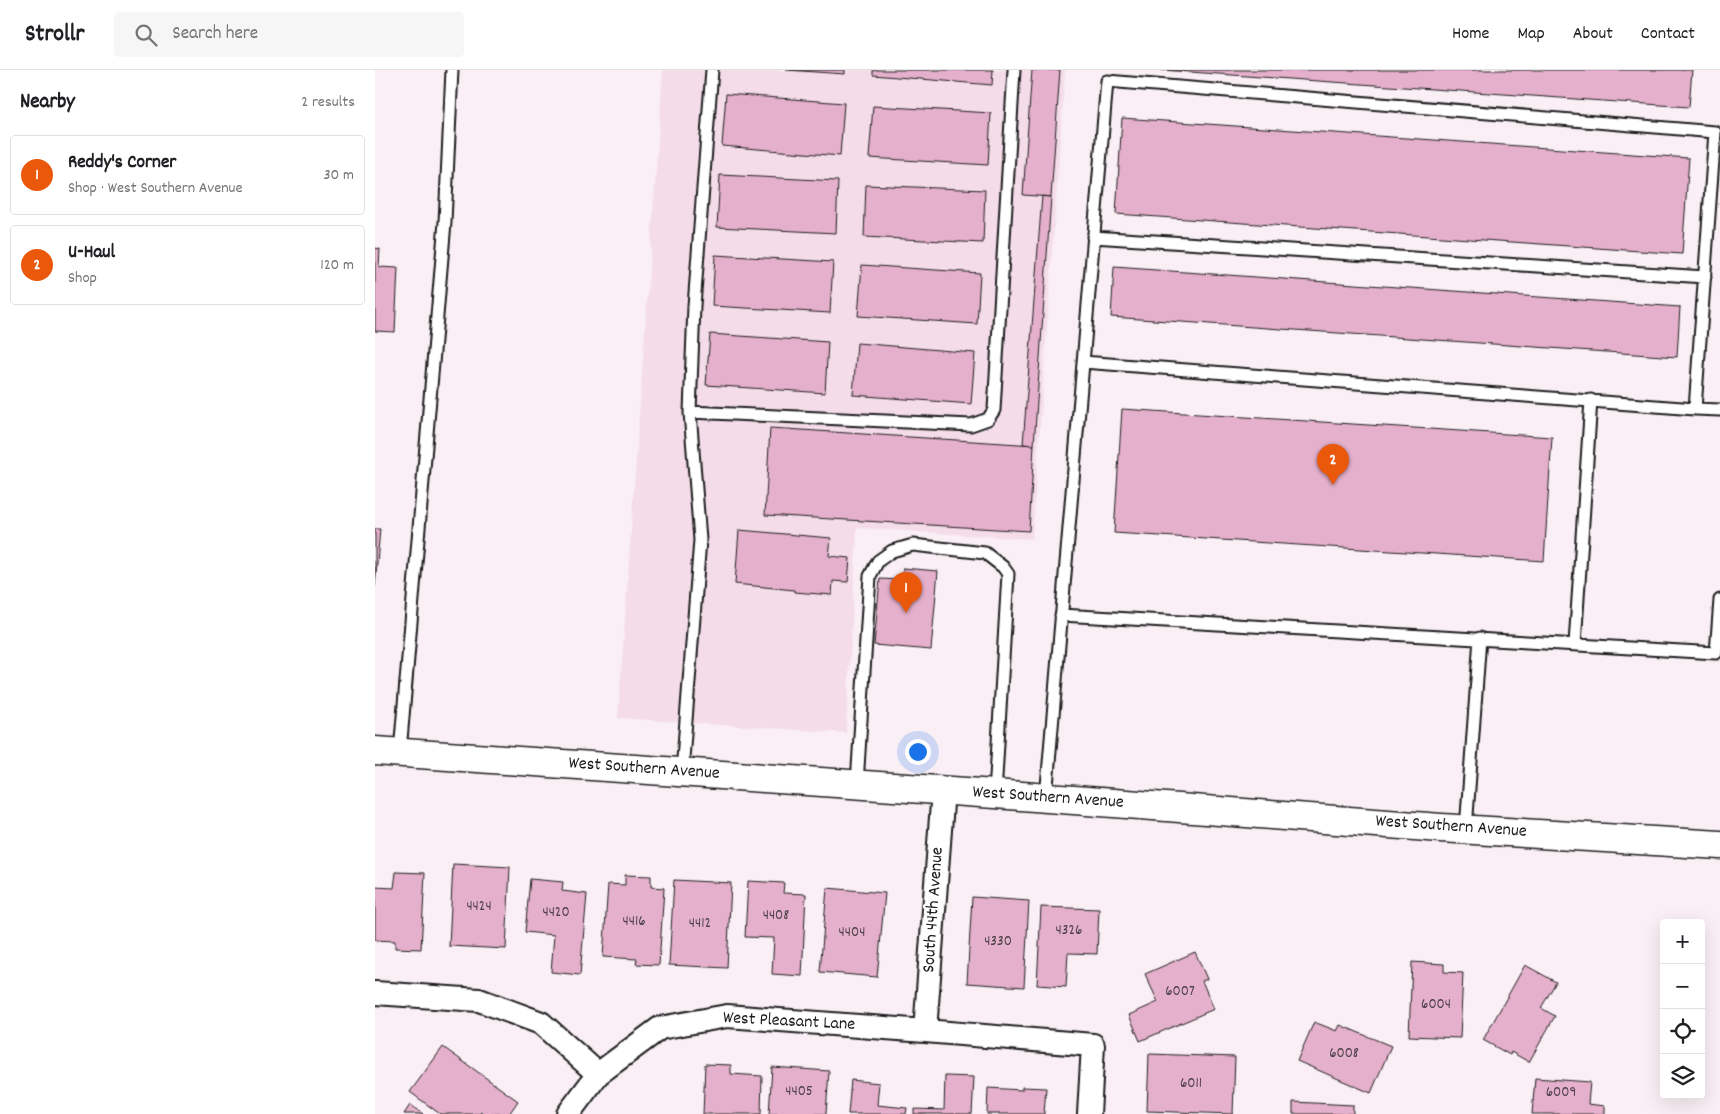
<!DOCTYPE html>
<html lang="en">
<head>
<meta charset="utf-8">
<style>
  body { margin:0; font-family:Dekko,sans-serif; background:#f6f6f6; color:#202124 }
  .controls { position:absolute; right:15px; bottom:15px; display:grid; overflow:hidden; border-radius:5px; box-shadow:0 5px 20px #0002 }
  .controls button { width:45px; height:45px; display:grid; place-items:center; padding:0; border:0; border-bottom:1px solid #e0e0e0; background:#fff; color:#202124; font:25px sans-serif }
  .you { position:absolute; left:542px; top:681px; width:18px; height:18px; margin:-12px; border:4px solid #fff; border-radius:50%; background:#1a73e8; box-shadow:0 0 0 8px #1a73e833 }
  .badge { display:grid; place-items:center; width:32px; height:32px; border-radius:50%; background:#ea580c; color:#fff; font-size:16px; font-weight:700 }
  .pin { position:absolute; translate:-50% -41px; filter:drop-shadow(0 1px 2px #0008) }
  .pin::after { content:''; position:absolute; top:26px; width:18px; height:15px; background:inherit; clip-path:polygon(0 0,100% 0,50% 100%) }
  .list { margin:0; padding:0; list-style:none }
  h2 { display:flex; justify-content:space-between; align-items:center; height:65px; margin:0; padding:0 20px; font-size:21px }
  h2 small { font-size:16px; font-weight:400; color:#757577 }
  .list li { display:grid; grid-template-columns:32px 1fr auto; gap:15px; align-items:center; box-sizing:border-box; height:80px; margin:0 10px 10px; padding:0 10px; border:1px solid #e0e0e0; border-radius:5px }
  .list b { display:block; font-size:19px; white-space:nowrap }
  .list p { margin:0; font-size:16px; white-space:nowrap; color:#757577 }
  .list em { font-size:16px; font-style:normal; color:#757577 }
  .icon { flex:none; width:28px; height:28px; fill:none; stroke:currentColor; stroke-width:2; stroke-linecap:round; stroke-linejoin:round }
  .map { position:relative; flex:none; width:1345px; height:1044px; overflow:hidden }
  header { display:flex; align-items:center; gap:30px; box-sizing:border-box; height:70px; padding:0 25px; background:#fff; border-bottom:1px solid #e0e0e0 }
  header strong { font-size:24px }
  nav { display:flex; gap:28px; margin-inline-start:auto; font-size:18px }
  .search { width:350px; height:45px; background:#f6f6f6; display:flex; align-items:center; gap:12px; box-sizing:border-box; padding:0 18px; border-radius:5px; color:#757577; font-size:19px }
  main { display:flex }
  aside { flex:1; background:#fff }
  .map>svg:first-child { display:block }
  .built { fill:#f4dce9 }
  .building { fill:#e5b0cc; stroke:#1c1c1c }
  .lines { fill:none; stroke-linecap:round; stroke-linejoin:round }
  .lane-casing { stroke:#1c1c1c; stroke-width:15 }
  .street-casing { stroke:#1c1c1c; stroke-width:26 }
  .secondary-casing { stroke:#1c1c1c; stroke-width:31 }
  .lane { stroke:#fff; stroke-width:11 }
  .street { stroke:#fff; stroke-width:22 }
  .secondary { stroke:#fff; stroke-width:28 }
  .labels { text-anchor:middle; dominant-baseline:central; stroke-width:5; stroke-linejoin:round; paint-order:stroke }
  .number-label { font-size:15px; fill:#4e4148 }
  .street-label { font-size:18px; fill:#1c1c1c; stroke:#fff }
</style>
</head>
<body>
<header>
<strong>Strollr</strong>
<div class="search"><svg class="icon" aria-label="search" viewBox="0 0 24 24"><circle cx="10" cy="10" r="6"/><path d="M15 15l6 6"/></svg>Search here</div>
<nav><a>Home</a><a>Map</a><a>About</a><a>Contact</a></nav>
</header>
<main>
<aside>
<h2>Nearby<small>2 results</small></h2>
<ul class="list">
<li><span class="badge">1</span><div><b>Reddy's Corner</b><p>Shop · West Southern Avenue</p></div><em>30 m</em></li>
<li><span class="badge">2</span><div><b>U-Haul</b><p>Shop</p></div><em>120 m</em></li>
</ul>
</aside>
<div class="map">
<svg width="1345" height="1044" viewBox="0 0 1345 1044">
  <rect width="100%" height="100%" fill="#faeff5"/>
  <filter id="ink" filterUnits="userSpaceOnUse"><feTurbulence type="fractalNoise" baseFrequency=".02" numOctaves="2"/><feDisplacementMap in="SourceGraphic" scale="10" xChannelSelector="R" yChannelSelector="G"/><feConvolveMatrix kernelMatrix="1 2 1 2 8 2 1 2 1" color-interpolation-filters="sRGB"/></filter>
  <g filter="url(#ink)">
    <path class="built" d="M288 0H690L657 469 482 458 471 663 243 648Z"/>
    <path class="building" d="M411 0H470V4Z
      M498 0H618L617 15 498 5Z
      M657 0H685L676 127 648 125Z
      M786 0H1317L1314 37Z
      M351 24 469 33 465 86 347 76Z
      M498 36 616 43 613 95 494 88Z
      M747 48 1314 88 1307 184 741 144Z
      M345 105 463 111 461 163 342 157Z
      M491 115 610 120 608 173 489 167Z
      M667 126 676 127 659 375 648 374Z
      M0 178 5 179 4 197 23 198 20 262 0 261Z
      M340 185 458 192 455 243 337 236Z
      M487 195 605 203 602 254 483 246Z
      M739 197 1305 237 1302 287 736 247Z
      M335 264 453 272 450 323 331 315Z
      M482 273 600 283 596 334 478 325Z
      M747 339 1177 367 1169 491 739 463Z
      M395 358 659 375 654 461 390 445Z
      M0 459H5L0 516Z
      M364 460 456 468 454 486 475 488 473 512 458 511 457 525 419 522V520L360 514Z
      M528 498 563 501 556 580 499 575 505 509 527 510Z
      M78 794 135 797 131 879 74 876Z
      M21 802 50 803 46 879 20 878V871L0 870V817L19 818Z
      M250 805 276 806V817L289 818 284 895 261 894 262 889 228 887 233 814 250 815Z
      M155 809 188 812 187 821 212 824 205 905 176 902 179 865 150 862Z
      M299 810 356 813 352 898 294 895Z
      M373 811 409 813 408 823 431 824 427 906 397 904 399 868 370 867Z
      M452 818 510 823 502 907 445 902Z
      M597 827 654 831 649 917 592 913Z
      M666 837 724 839 722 884 693 883 691 917 662 915Z
      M820 882 832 909 827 911 839 939 765 971 754 945 783 932 770 904Z
      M1037 892 1069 894V902L1088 903 1085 968 1034 966Z
      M1150 895 1181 912 1166 938 1180 946 1154 992 1136 982 1135 985 1108 970Z
      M939 952 962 961 965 955 1016 976 996 1023 922 991Z
      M68 977 143 1031 134 1044H109L106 1042 104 1044H65L35 1022Z
      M774 984 860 987 858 1044 772 1041Z
      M330 994 356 995V1004L387 1006 386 1044H328Z
      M397 997 454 1001 451 1044H394Z
      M570 1006 599 1007 597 1044H539V1039L569 1040Z
      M1160 1008 1215 1012 1213 1034 1230 1036V1044H1157Z
      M476 1010 504 1013 502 1035 532 1038 531 1044H473Z
      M647 1017 671 1018 669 1044H612L613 1018 647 1020Z
      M918 1032 978 1035V1044H918Z
      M35 1035 48 1044H29Z"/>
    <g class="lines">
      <defs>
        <path id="lane" d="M718 167 1330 207
          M708 292 1320 339
          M315 342 596 355 613 349 619 340 639 0
          M686 545 1341 583 1345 530
          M1200 574 1216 330
          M25 682 70 152 77 0
          M307 702 325 470 315 342 319 236 337 0
          M482 714 495 506 503 491 517 481 538 475 610 483 628 497 633 504 620 724
          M671 728 732 11 1340 62 1320 339 1345 340
          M1091 759 1105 568"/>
        <path id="street" d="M0 923 104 930 166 953 223 1004 285 958 352 946 550 961 718 975 714 1044
          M550 961 568 720
          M193 1044 223 1004"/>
        <path id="secondary" d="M0 681 620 724 1066 758 1345 775"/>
      </defs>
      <use href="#lane" class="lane-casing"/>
      <use href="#street" class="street-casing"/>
      <use href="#secondary" class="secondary-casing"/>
      <use href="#lane" class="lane"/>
      <use href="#street" class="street"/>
      <use href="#secondary" class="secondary"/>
    </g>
  </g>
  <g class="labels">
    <g class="number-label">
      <text x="104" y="837">4424</text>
      <text x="181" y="843">4420</text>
      <text x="401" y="846">4408</text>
      <text x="259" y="852">4416</text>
      <text x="325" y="854">4412</text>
      <text x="694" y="861">4326</text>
      <text x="477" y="863">4404</text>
      <text x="623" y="872">4330</text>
      <text x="805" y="922">6007</text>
      <text x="1061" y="935">6004</text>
      <text x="969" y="984">6008</text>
      <text x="816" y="1014">6011</text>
      <text x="424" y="1022">4405</text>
      <text x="1186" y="1023">6009</text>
    </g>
    <g class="street-label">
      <text transform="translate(269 699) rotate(4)">West Southern Avenue</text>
      <text transform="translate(673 728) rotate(4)">West Southern Avenue</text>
      <text transform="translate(1076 757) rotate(4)">West Southern Avenue</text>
      <text transform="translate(559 840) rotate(-86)">South 44th Avenue</text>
      <text transform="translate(414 952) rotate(3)">West Pleasant Lane</text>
    </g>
  </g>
</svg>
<div class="controls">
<button>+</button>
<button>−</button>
<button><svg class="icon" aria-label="locate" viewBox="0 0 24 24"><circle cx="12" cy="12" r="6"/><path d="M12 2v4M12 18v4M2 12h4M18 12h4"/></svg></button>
<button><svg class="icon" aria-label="layers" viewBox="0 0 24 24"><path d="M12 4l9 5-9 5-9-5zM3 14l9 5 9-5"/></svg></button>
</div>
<div class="you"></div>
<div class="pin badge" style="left:531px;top:543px">1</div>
<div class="pin badge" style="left:958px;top:415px">2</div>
</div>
</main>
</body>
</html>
